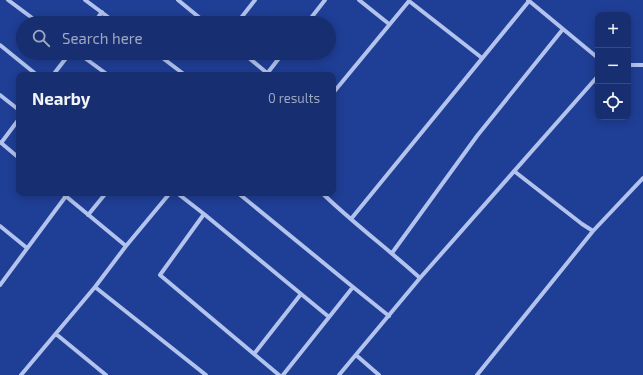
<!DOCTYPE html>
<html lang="en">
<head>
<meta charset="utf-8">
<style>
  body { margin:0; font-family:"Exo 2",sans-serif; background:#203675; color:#f1f3f6 }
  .controls { position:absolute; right:12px; top:12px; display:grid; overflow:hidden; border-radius:8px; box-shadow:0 2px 10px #0003 }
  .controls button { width:36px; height:36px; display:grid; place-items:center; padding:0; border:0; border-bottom:1px solid #364a83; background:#172e70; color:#f1f3f6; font:20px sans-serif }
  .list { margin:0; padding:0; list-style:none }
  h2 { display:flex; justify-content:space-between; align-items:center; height:52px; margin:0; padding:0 16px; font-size:17px }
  h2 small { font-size:13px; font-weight:400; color:#9ea8c3 }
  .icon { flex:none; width:22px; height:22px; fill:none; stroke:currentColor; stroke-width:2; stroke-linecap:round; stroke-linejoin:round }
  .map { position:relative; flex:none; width:643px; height:375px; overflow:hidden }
  .search { position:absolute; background:#172e70; box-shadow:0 2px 10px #0003; left:16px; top:16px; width:320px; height:44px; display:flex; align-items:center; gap:10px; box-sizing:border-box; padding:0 14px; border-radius:22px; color:#9ea8c3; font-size:15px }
  .panel { position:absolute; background:#172e70; box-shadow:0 2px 10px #0003; left:16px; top:72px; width:320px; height:124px; border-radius:8px }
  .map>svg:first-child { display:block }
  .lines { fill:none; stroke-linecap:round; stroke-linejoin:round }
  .street { stroke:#b2c3ee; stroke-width:4 }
</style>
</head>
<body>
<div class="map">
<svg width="643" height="375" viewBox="0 0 643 375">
  <rect width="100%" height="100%" fill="#1f3e95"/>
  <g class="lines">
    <path class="street" d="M8 0 39 23
      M85 0 116 23
      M178 0 206 23
      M359 0 389 24
      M528 0 598 58
      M94 23 102 12
      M237 23 255 0
      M307 23 325 0
      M0 45 37 75
      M78 53 108 75
      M156 53 185 75
      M243 53 267 73
      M628 65H643
      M53 75 70 53
      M266 75 283 53
      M333 93 409 1 482 58
      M0 95 19 110
      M0 142 19 158
      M1 143 19 119
      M514 171 582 224 593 231
      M62 193 126 246
      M177 193 204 214 329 317
      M238 193 353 287
      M322 193C353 223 388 249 420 278L339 375
      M204 214 160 275 279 375
      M88 215 106 193
      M351 219 529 1
      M0 226 27 248
      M392 253 477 136 563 29
      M420 278 598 76
      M0 285 66 196
      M95 287 206 375
      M56 334 106 375
      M254 354 301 294
      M356 355 379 375
      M21 375 95 287 126 246 170 193
      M283 375 353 287 389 316
      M477 375 593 231 643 178"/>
  </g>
</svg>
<div class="controls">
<button>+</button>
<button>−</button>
<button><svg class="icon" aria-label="locate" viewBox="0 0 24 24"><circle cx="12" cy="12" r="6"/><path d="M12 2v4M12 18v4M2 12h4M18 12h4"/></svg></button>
</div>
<div class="search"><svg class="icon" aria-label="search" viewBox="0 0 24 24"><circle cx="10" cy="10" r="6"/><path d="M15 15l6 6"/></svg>Search here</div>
<section class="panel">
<h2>Nearby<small>0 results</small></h2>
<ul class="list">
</ul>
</section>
</div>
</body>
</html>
